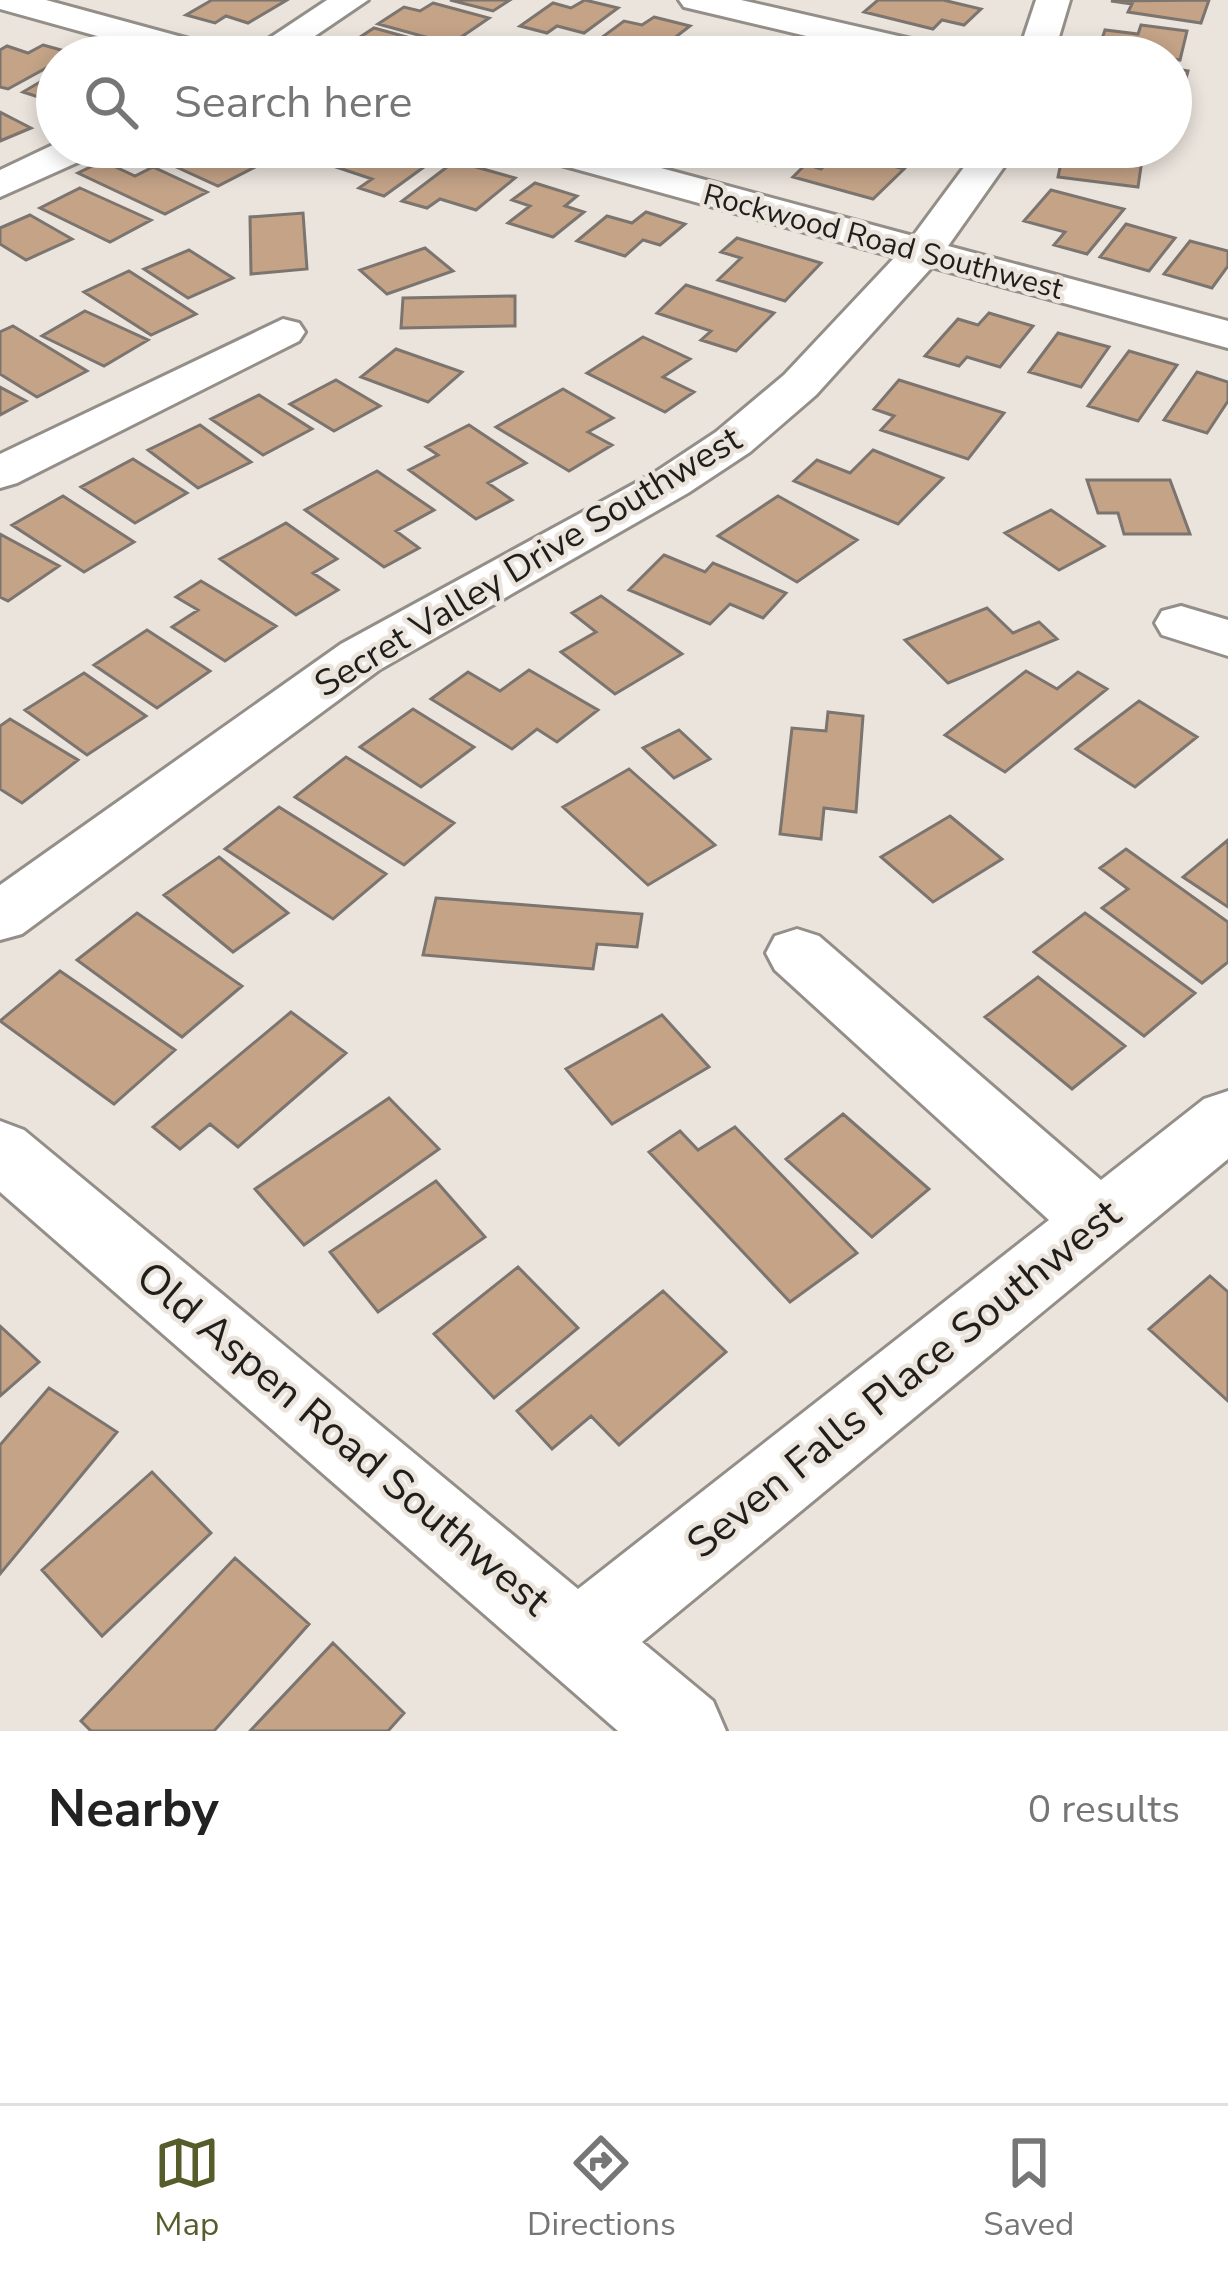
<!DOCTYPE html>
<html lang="en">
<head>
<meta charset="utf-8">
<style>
  body { margin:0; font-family:"Nunito Sans",sans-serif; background:#f6f6f6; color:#222 }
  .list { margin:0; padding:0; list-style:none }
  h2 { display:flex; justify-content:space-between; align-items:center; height:156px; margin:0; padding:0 48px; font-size:51px }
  h2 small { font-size:39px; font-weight:400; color:#767676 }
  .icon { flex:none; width:66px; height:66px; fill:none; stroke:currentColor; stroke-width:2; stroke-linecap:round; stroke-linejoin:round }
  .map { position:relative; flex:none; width:1228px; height:1731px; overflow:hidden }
  .search { position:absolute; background:#fff; box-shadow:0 6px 18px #0003; left:36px; right:36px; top:36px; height:132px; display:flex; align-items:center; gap:30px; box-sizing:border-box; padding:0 42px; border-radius:66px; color:#767676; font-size:45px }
  .sheet { height:372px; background:#fff }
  nav { display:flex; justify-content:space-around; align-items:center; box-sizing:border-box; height:168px; border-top:3px solid #e0e0e0; background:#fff; font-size:33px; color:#767676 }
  nav a { display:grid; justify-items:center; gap:6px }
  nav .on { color:#575c2b }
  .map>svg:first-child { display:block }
  .building { fill:#c4a387; stroke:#7b746f; stroke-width:3 }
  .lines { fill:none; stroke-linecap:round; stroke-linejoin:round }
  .minor-casing { stroke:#948e88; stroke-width:6 }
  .minor { fill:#fff; fill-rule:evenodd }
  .labels { text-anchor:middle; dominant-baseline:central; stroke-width:9; stroke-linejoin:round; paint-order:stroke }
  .far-street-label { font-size:30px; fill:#201e1b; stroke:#ebe4dd }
  .street-label { font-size:36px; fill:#201e1b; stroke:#ebe4dd }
  .near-street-label { font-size:42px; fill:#201e1b; stroke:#ebe4dd }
</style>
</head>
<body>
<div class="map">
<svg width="1228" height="1731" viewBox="0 0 1228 1731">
  <rect width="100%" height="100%" fill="#ebe4dd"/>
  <path class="building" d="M212 0H287L248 23 226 16 215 23 186 15Z
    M450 0H510L493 11Z
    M585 0 618 8 584 33 557 26 547 33 520 26 553 3 571 8Z
    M878 0H943L981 9 964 25 942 20 933 29 864 12Z
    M1209 0 1201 23 1128 12 1132 4 1111 1Z
    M433 3 489 18 451 44 378 24 404 7 420 11Z
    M654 17 690 26 656 52 601 38 624 21 642 25Z
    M1141 25 1187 31 1180 60 1099 48 1105 30 1138 34Z
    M374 28 447 48 434 57H356L367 50 348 45Z
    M735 38 765 46 751 57H673L694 41 722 48Z
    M43 45 72 53 57 57V62L8 89 0 87V50L7 46 28 53Z
    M1171 68 1188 71 1180 100 1171 99Z
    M57 72V103L23 92Z
    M0 112 31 128 0 141Z
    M163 147H214L257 166 218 186 148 154Z
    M365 147H407L439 156 384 196 359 188 372 179 336 167Z
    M853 147H922L907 162Z
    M1091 147 1143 153 1138 187 1058 177 1062 158 1089 161Z
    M840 151 904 169 873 199 793 177 806 164 821 169Z
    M103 161 135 176 153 167 207 192 165 214 78 173Z
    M455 161 515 178 476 210 440 199 427 208 402 201Z
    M535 183 577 196 565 206 584 212 553 237 508 223 530 206 512 200Z
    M80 188 151 220 110 242 40 208Z
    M1051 190 1124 209 1087 254 1054 245 1065 232 1024 221Z
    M646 212 685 224 660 245 643 240 625 256 577 241 607 216 632 223Z
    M303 213 307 269 251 274 250 217Z
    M30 215 72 239 26 260 0 244V228Z
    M1126 224 1175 238 1149 271 1100 257Z
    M737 238 821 263 785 301 718 280 741 258 721 252Z
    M1190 241 1228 251V266L1212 288 1164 274Z
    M425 248 453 271 387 294 360 270Z
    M189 250 233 278 188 298 144 269Z
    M129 271 196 314 151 335 84 292Z
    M686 285 774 313 736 351 701 340 711 331 657 313Z
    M515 296V326L401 328 403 298Z
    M85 311 148 340 104 366 42 336Z
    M989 313 1033 326 1000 367 967 357 959 366 925 356 958 319 978 325Z
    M13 326 87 371 37 397 0 374V332Z
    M1058 333 1109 347 1081 387 1029 372Z
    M643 337 690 359 663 377 694 392 665 412 587 373Z
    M396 349 462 372 428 402 361 377Z
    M1129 351 1177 365 1138 421 1088 406Z
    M1197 372 1228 382V401L1207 433 1164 420Z
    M336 380 380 406 334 431 290 404Z
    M899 380 1004 413 968 459 881 430 894 416 874 409Z
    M0 387 26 401 0 415Z
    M563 389 613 418 588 432 612 445 569 471 496 427Z
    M259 395 312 429 263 455 211 419Z
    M200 425 251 462 198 488 148 450Z
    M469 425 526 463 488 483 512 500 476 519 409 470 438 455 426 447Z
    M873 450 943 478 898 524 794 481 817 460 850 473Z
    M133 459 187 493 135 523 81 487Z
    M377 471 434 510 396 531 419 548 384 567 305 510Z
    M1087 480H1170L1190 534H1124L1118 513H1098Z
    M63 496 134 542 84 572 12 525Z
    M778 496 857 540 797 582 718 536Z
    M1051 510 1104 546 1059 570 1005 533Z
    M286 523 337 559 313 573 338 590 296 615 220 559Z
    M0 534 59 566 8 601 0 597Z
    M664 555 705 572 713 563 786 593 763 618 730 604 710 624 629 590Z
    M201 581 276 626 225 661 172 627 198 610 176 597Z
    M601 596 682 654 615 694 561 652 596 632 572 613Z
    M987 608 1013 633 1039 622 1057 639 948 683 905 640Z
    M147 630 210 671 157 708 94 665Z
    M529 670 598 710 557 742 537 729 512 749 431 699 468 672 500 691Z
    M1026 671 1057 689 1078 672 1107 689 1005 772 945 735Z
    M84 673 146 716 87 755 25 710Z
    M1139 701 1197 737 1135 787 1076 749Z
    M413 709 474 747 421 787 360 747Z
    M828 712 863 716 856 812 824 808 821 839 780 834 792 728 826 731Z
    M10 719 78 760 22 803 0 789V726Z
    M679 730 710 759 674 778 643 748Z
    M346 757 454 823 404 865 295 797Z
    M629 769 715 845 648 885 563 807Z
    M279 807 386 874 333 919 225 849Z
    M950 816 1002 859 933 902 881 857Z
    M1228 840V907L1183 877Z
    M1126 849 1228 922V962L1202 983 1102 908 1128 889 1100 868Z
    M219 857 288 913 233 952 164 895Z
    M436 898 642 914 637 947 597 944 593 969 423 955Z
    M137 913 242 986 182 1037 77 960Z
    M1085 913 1195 993 1144 1036 1034 952Z
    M60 971 175 1050 114 1104 0 1021Z
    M1038 977 1125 1046 1072 1089 985 1017Z
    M291 1012 346 1053 238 1147 210 1124 180 1149 153 1127Z
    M662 1015 709 1067 612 1124 566 1069Z
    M389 1098 439 1149 304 1245 255 1189Z
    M843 1114 929 1189 872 1237 786 1159Z
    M735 1127 857 1253 790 1302 649 1152 680 1131 698 1150Z
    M436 1181 485 1237 378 1312 330 1252Z
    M518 1267 578 1328 494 1398 434 1334Z
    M1210 1276 1228 1292V1401L1149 1329Z
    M663 1291 726 1352 619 1445 591 1416 552 1449 517 1411Z
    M0 1326 39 1362 0 1396Z
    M49 1388 117 1432 0 1574V1445Z
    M152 1472 211 1533 102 1636 42 1570Z
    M235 1558 309 1624 214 1731H91L81 1721Z
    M333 1643 404 1713 388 1731H250Z"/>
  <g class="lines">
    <defs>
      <path id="minor" d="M0 0H46L226 49 231 57H173L0 9Z
        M327 0H368L284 57H241Z
        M679 0H741L955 49 960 57H895L684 7Z
        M1036 0H1070L1053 57H1017Z
        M57 143V147H99L94 155 0 197V170Z
        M520 147H583L913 236 979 147H1018L948 246 1228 321V348L932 267 816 395 750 452 688 493 379 670 22 934 0 940V885L341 644 654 473 716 432 784 375 895 257 525 155Z
        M283 319 299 323 305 332 299 341 17 483 0 488V454Z
        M1181 606 1228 620V656L1162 635 1155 623 1162 611Z
        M797 929 819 936 1101 1180 1204 1099 1228 1091V1159L642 1642 713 1701 726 1731H618L0 1192V1121L24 1130 578 1589 1049 1220 775 970 766 953 775 936Z"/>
    </defs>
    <use href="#minor" class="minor-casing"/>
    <use href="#minor" class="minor"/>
  </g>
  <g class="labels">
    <g class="far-street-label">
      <text transform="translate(883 242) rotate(15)">Rockwood Road Southwest</text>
    </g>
    <g class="street-label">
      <text transform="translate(528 562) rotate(-31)">Secret Valley Drive Southwest</text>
    </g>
    <g class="near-street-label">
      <text transform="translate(904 1379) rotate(-39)">Seven Falls Place Southwest</text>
      <text transform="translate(343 1439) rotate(40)">Old Aspen Road Southwest</text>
    </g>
  </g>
</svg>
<div class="search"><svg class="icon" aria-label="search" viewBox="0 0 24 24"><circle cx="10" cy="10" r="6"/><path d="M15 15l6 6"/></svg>Search here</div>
</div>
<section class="sheet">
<h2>Nearby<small>0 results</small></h2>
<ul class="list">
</ul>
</section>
<nav>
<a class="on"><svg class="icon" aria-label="map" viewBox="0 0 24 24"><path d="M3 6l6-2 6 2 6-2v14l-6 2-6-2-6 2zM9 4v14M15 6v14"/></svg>Map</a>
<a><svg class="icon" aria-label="directions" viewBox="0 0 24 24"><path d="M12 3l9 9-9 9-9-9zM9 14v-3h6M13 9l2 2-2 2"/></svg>Directions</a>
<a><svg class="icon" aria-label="saved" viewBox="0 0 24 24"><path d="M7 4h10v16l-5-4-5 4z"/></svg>Saved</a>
</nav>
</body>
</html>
